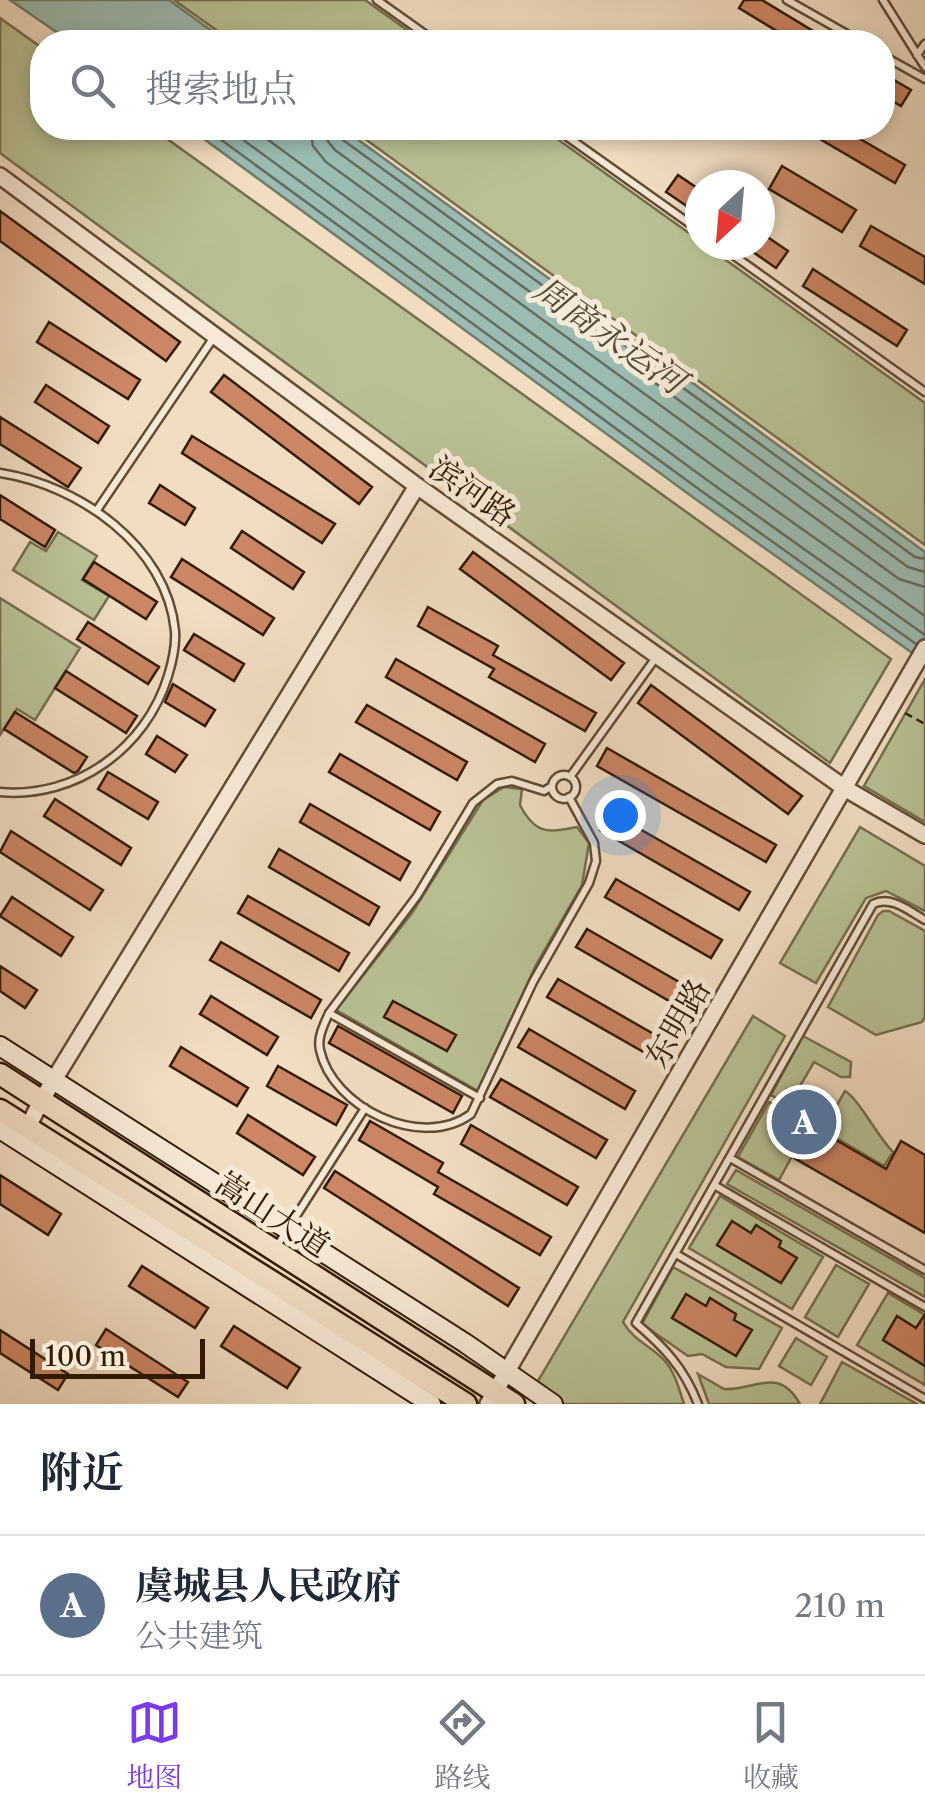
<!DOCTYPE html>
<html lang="zh">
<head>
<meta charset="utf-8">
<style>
  body { margin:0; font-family:"Libre Caslon Text","Noto Serif SC",serif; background:#f2f2f3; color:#1f2937 }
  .compass { position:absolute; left:685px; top:170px; width:90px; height:90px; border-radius:50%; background:#fff; box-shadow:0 5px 15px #0003; rotate:206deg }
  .scale { position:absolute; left:30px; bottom:25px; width:175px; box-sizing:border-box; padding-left:10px; border:5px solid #311b04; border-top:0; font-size:28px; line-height:35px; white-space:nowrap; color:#311b04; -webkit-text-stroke:8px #f6e9d7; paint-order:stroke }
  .you { position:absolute; left:620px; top:815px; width:35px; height:35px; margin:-25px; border:8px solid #fff; border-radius:50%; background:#1a73e8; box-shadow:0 0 0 15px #1a73e833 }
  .badge { display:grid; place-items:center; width:65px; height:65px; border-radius:50%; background:#7c3aed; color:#fff; font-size:32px; font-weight:700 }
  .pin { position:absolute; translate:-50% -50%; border:5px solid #fff; box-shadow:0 2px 10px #0006 }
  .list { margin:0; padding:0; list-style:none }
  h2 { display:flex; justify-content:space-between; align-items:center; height:130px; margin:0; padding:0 40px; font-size:42px }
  h2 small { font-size:32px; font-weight:400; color:#747a83 }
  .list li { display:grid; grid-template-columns:65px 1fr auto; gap:30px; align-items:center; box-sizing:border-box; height:140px; padding:0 40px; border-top:2px solid #e0e1e3 }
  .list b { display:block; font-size:38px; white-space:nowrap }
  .list p { margin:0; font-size:32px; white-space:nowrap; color:#747a83 }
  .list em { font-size:32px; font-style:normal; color:#747a83 }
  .icon { flex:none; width:55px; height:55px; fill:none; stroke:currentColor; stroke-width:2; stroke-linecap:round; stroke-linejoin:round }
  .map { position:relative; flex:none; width:925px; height:1404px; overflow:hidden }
  .search { position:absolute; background:#fff; box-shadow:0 5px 15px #0003; left:30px; right:30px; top:30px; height:110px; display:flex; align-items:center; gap:25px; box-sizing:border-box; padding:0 35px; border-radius:40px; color:#747a83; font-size:38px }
  .sheet { height:270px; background:#fff }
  nav { display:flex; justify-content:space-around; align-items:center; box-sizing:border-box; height:140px; border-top:2px solid #e0e1e3; background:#fff; font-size:28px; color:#747a83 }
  nav a { display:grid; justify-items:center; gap:5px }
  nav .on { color:#7c3aed }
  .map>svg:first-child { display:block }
  .green { fill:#b9c193; stroke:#756e4c; stroke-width:2.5 }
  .water { fill:#9bbcb2; stroke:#717c6c; stroke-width:2.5 }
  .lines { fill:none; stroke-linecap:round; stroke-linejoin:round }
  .shore { stroke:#666c5b; stroke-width:2.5 }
  .building { fill:#cc8565; stroke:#311b04; stroke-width:2.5 }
  .service-casing { stroke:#614c33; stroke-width:11 }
  .tertiary-casing { stroke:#614c33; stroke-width:20 }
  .secondary-casing { stroke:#311b04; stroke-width:22 }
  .primary-casing { stroke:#311b04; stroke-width:25 }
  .path { stroke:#311b04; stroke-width:2.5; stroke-dasharray:8 5; stroke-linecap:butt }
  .service { stroke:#f6e9d7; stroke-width:6 }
  .tertiary { stroke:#f6e9d7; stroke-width:15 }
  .secondary { stroke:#f6e9d7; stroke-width:18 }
  .primary { stroke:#f1ddc1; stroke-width:20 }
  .labels { text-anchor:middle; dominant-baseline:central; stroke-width:10; stroke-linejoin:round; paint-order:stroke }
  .street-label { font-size:32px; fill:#311b04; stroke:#f6e9d7 }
  .water-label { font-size:35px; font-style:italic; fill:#514b38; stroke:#f6e9d7 }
</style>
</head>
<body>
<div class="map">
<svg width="925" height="1404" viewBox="0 0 925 1404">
  <rect width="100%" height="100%" fill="#f1ddc1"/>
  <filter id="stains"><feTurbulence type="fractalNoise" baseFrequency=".002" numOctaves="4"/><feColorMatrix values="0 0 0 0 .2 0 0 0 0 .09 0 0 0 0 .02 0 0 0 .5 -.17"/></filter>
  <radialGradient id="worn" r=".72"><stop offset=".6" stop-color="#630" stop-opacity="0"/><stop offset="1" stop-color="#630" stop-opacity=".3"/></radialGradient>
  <path class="green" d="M174 0H365L424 42H233Z
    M0 18 42 48V128H152L891 659 830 763 0 153Z
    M350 128H542L700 241V245H705L925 403V545Z
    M58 532 97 556 82 580 109 596 94 620 13 570 30 542 46 551Z
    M0 598 80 648 35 720 17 709 0 735Z
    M925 679V822L864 786Z
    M504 787 522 789 520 805C536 836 549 832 577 827L589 843 582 885 536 965 478 1091 336 1010 412 913 483 800Z
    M860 827 925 866V911L886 891 866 898 816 983 780 963Z
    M883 911H889L925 931V1017L922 1022 876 1035 828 1007 878 915Z
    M753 1016 785 1036 623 1322C633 1340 651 1346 664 1360 675 1372 679 1389 684 1404H563L535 1386Z
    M803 1036 851 1062 850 1077H841L814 1062 789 1105 771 1095Z
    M845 1091C859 1099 877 1136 893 1152L884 1166 823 1130Z
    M769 1102 809 1125 779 1180 738 1157Z
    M736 1170 925 1278V1297L727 1184Z
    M720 1196 823 1257 792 1309 689 1248Z
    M836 1265 869 1284 838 1337 805 1317Z
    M673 1267 782 1328 759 1369 726 1367 702 1354 688 1356 642 1324Z
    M888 1293 925 1315V1385L857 1345Z
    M796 1338 827 1357 811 1385 779 1366Z
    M842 1362 917 1404H820Z
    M698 1374 724 1389C754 1391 778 1365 800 1404H709Z"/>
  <path class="water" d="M10 0H169L227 42H71Z
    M189 128H342L925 552V662L694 498Z"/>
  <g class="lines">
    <path class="shore" d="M205 128 700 490 916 644
      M227 128 707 480 925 635
      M252 128 716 468 925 616
      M310 128 313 146 326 162 899 579 925 587
      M325 128 327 140 335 150 908 567 925 572
      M338 128 343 140 915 557 925 559"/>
  </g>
  <path class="building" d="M744 0H762L818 34 813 42H795L739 8Z
    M882 73 911 90 901 106 882 95Z
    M827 128H841L905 165 895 183 820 139Z
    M782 166 856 210 842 232 769 189Z
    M678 175 700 190V215L666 192Z
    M0 211 180 342 166 361 0 241Z
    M871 226 925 257V284L860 246Z
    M760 232 788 251 776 268 743 245H760Z
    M813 269 907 330 897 346 803 286Z
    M49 322 140 380 128 399 37 342Z
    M224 375 372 487 359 504 211 392Z
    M46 385 109 426 98 443 35 402Z
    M0 417 81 468 68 487 0 444Z
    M192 436 335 524 322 543 182 453Z
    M160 485 195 508 185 525 149 503Z
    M0 495 55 530 45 547 0 519Z
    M242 531 304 572 293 589 231 548Z
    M473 552 624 663 611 680 460 569Z
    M182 559 274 618 263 635 171 577Z
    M94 562 157 602 146 619 83 579Z
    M428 607 498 646 493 655 596 713 585 731 489 677 494 669 418 626Z
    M88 622 159 667 148 684 77 639Z
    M194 634 244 664 234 681 184 650Z
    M396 659 545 744 535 762 386 677Z
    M66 671 137 716 126 733 55 688Z
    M173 684 215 710 205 726 165 702Z
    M651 685 802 796 788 814 638 703Z
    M367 705 467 762 457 780 356 722Z
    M15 712 87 757 78 771 74 773 4 729Z
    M157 736 187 755 175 772 146 754Z
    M607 748 776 845 766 862 597 766Z
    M340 754 440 812 430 830 329 772Z
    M108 772 158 802 148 819 98 789Z
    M55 799 131 848 121 865 44 816Z
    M310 804 410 862 400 880 300 822Z
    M610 812 750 892 739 910 600 830Z
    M11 831 103 890 90 910 0 852Z
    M279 849 379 907 369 925 269 867Z
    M616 879 722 940 711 958 605 897Z
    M248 896 349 953 339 971 238 913Z
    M12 897 73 937 61 956 0 916Z
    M587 929 693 990 683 1009 576 947Z
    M221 942 321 1000 311 1018 210 960Z
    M0 966 37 990 25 1008 0 991Z
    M558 979 664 1040 654 1058 547 997Z
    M211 996 278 1037 267 1055 200 1014Z
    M393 1001 456 1035 447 1051 384 1017Z
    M338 1026 462 1096 453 1113 329 1043Z
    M529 1029 635 1091 625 1109 518 1047Z
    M181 1047 248 1088 237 1106 170 1066Z
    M278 1066 347 1105 336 1125 267 1086Z
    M501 1079 607 1140 596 1158 490 1097Z
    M248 1115 315 1157 303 1175 237 1133Z
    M370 1121 443 1163 438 1172 551 1237 540 1255 434 1194 438 1187 359 1140Z
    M471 1125 578 1187 567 1205 461 1144Z
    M812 1126 886 1169 901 1141 925 1155V1233L794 1158Z
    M335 1171 519 1288 508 1306 324 1188Z
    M0 1175 61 1214 48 1235 0 1204Z
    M732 1221 751 1233 756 1225 781 1241 779 1247 797 1258 781 1283 717 1245Z
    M142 1266 208 1308 195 1328 129 1286Z
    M686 1294 706 1306 710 1298 736 1314 734 1320 752 1330 736 1356 672 1318Z
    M925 1314V1366L883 1340 897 1316 916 1328Z
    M234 1326 300 1368 287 1388 221 1346Z
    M106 1329 188 1382 178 1397 96 1345Z
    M0 1330 68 1374 58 1390 0 1353Z"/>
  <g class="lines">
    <defs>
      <path id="service" d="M377 0 436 42
        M787 0 861 42
        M883 0 925 67
        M882 55 925 79
        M917 55 925 44
        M555 128 700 231
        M719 245 925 392
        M0 473C79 485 167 546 175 631 176 645 172 663 168 676 146 748 76 799 0 792
        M97 510 214 337
        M552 787a12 12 0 1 1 24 0a12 12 0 1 1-24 0Z
        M570 777 657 656
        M552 786 544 791 512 781 497 784 473 803 417 896 329 1013C324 1025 317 1037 320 1050 332 1107 421 1151 471 1114L533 982 589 883 596 861 594 843 569 797
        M329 1013 480 1098
        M730 1158 925 1270
        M714 1185 925 1307
        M277 1246 365 1108
        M676 1254 925 1399
        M698 1404C684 1368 665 1348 636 1323L873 904C891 895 909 911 925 920"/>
      <path id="tertiary" d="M0 176 417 486 846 789 925 835
        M28 1127 41 1101 417 486
        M488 1404 925 648"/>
      <path id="secondary" d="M0 1046 465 1343 553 1404
        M0 1129 431 1404"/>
      <path id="primary" d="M0 1074 514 1404
        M0 1110 466 1404"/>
    </defs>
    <use href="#service" class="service-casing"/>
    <use href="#tertiary" class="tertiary-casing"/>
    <use href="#secondary" class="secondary-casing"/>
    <use href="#primary" class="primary-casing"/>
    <path class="path" d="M905 713 925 724"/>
    <use href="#service" class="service"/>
    <use href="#tertiary" class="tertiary"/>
    <use href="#secondary" class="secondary"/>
    <use href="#primary" class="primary"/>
  </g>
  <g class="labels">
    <g class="street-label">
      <text transform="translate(473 491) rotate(35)">滨河路</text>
      <text transform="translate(677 1023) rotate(-60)">东明路</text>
      <text transform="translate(273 1214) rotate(33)">嵩山大道</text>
    </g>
    <g class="water-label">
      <text transform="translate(610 335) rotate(35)">周商永运河</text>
    </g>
  </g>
  <rect width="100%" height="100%" filter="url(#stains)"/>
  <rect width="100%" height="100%" fill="url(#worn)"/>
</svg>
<svg class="compass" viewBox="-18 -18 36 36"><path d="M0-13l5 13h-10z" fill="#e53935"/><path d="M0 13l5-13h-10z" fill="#747a83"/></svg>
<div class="scale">100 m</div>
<div class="you"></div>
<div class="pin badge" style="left:804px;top:1122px;background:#5c6f8a">A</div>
<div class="search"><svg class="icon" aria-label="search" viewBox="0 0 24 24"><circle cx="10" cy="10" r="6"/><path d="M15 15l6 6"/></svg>搜索地点</div>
</div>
<section class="sheet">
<h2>附近<small></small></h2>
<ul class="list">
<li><span class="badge" style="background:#5c6f8a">A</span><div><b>虞城县人民政府</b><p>公共建筑</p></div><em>210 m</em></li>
</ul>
</section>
<nav>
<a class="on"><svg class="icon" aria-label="map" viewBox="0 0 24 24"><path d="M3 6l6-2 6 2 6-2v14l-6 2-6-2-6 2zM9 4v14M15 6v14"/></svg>地图</a>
<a><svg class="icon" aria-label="directions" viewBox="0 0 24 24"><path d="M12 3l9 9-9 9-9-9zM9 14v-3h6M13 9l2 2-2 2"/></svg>路线</a>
<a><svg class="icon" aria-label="saved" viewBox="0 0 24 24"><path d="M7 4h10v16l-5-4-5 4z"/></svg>收藏</a>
</nav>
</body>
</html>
